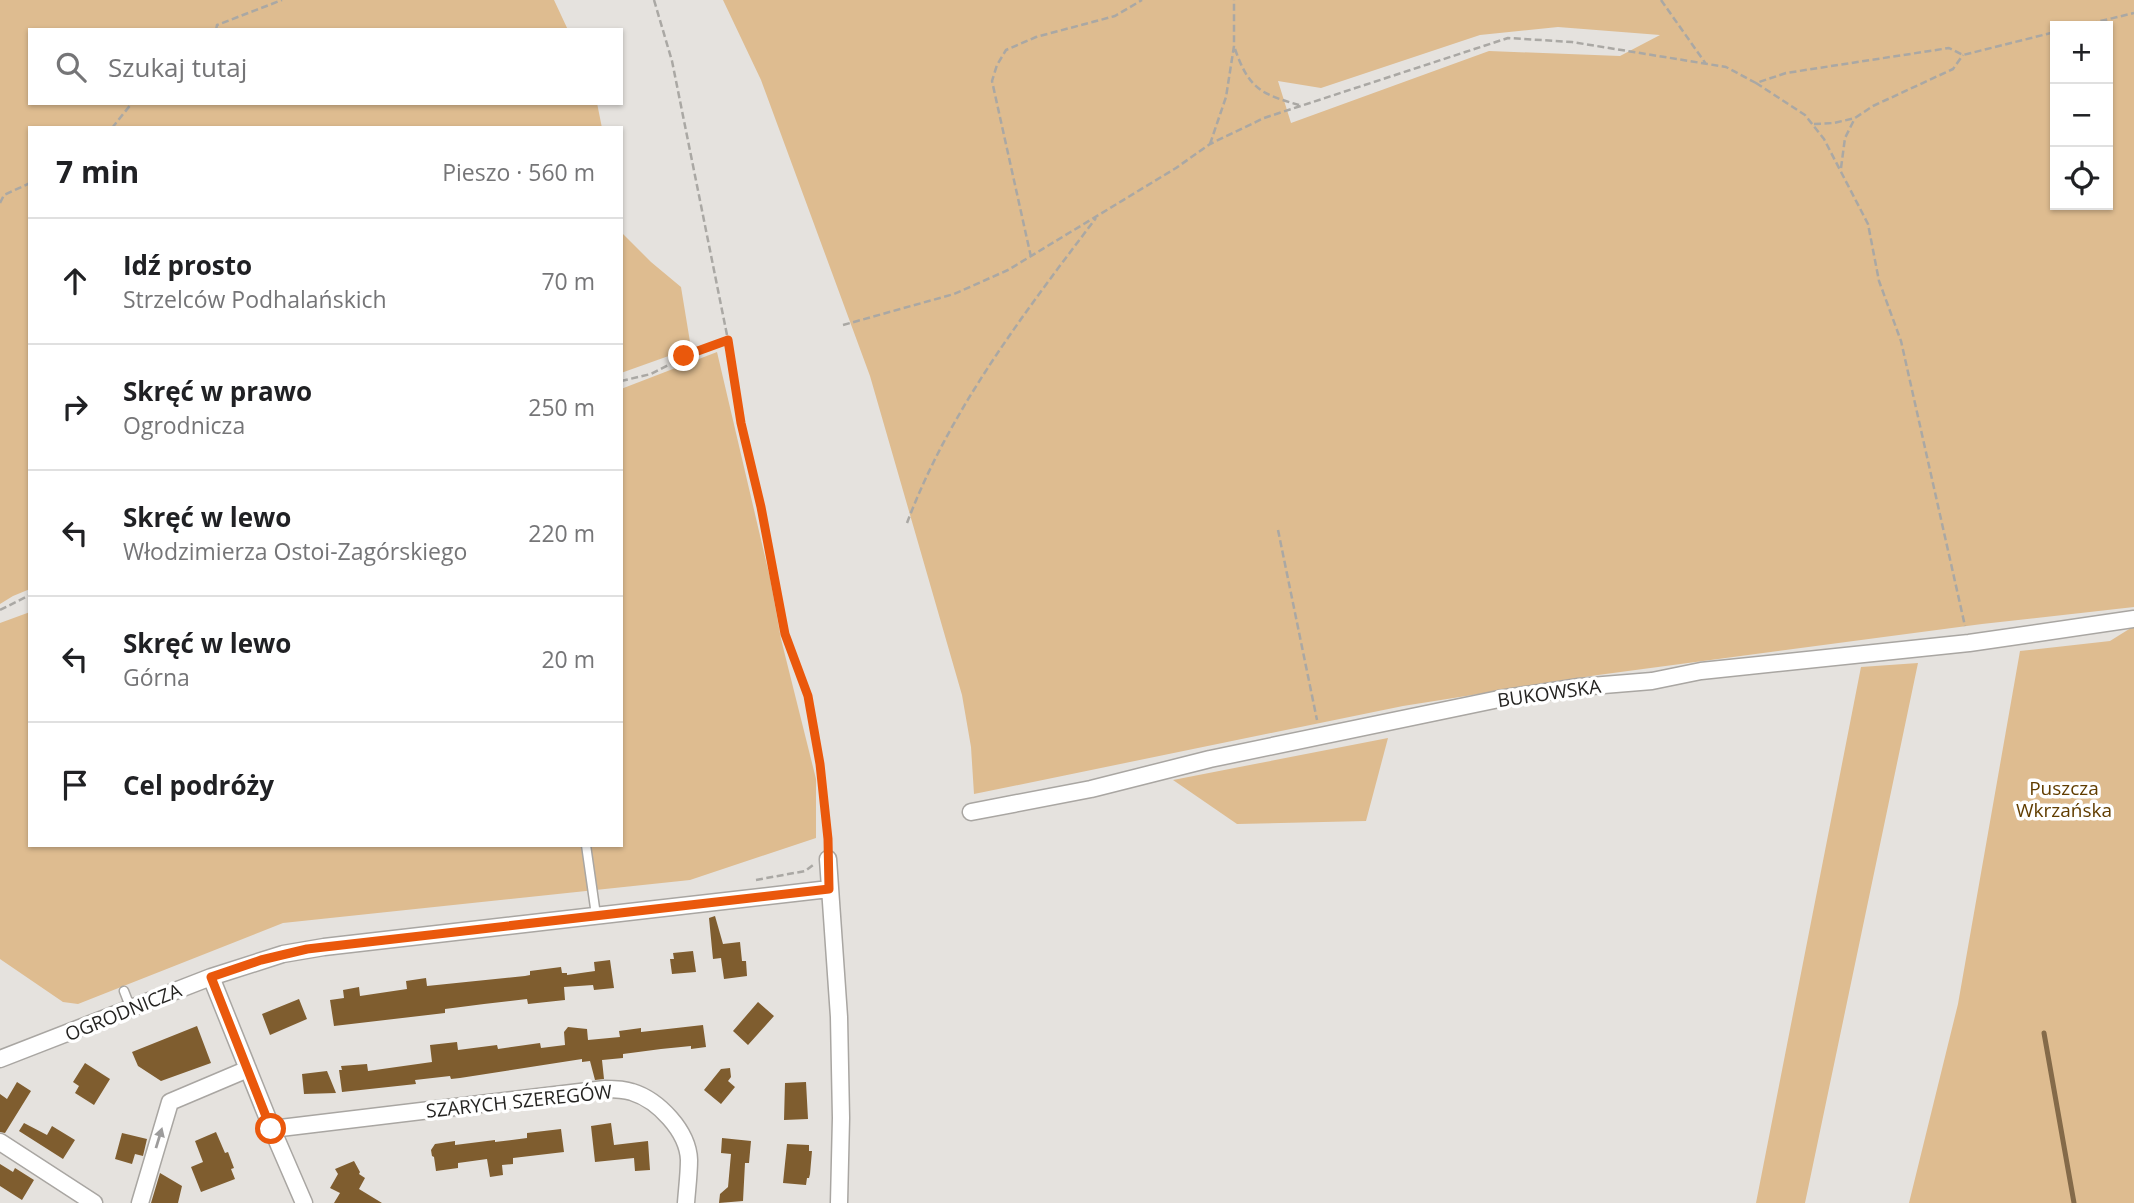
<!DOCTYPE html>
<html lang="pl">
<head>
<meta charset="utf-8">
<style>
  body { margin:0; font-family:"Open Sans",sans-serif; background:#f6f6f6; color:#202124 }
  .controls { position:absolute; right:21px; top:21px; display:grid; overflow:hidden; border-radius:0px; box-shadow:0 2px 5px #0004 }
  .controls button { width:63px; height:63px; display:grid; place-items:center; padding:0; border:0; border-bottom:2px solid #e0e0e0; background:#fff; color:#202124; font:35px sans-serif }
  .stop { position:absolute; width:21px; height:21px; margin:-16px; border:5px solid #ea580c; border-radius:50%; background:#fff }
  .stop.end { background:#ea580c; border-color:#fff; box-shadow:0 2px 7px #0008 }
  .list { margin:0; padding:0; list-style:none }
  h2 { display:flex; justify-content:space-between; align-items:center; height:91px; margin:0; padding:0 28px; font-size:30px }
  h2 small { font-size:23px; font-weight:400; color:#757577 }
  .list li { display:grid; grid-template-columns:46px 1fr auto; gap:21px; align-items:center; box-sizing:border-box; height:126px; padding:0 28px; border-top:2px solid #e0e0e0 }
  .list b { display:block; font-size:26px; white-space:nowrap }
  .list p { margin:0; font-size:23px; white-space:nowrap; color:#757577 }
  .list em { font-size:23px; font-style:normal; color:#757577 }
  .icon { flex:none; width:38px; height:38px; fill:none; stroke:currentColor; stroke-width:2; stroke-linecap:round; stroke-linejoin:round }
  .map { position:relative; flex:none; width:2134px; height:1203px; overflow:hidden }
  .search { position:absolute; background:#fff; box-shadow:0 2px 5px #0004; left:28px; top:28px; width:595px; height:77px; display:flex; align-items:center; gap:18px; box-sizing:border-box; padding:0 24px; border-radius:0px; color:#757577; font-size:26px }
  .panel { position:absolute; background:#fff; box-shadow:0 2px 5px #0004; left:28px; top:126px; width:595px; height:721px; border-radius:0px }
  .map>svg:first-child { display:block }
  .green { fill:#debc90; fill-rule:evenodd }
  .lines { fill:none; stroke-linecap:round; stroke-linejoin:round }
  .stream { stroke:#846a49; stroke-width:5 }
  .building { fill:#7f5d2f }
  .service-casing { stroke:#a9a6a2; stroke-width:11 }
  .minor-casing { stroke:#a9a6a2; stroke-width:19 }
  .path { stroke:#aaa8a4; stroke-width:2.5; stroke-dasharray:7 3.5; stroke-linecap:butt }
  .service { stroke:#fff; stroke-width:8 }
  .minor { stroke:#fff; stroke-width:16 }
  .oneway { fill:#9d9c9c }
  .route { stroke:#ea580c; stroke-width:9 }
  .labels { text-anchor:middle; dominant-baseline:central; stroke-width:7; stroke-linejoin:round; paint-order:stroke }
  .street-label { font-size:19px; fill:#252422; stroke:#fff }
  .park-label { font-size:19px; fill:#613d00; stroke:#fff }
</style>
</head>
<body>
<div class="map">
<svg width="2134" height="1203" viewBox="0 0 2134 1203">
  <rect width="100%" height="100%" fill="#e5e2de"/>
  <path class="green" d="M0 0H554L568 30H30V103H597L602 128H30V589L13 596 0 604Z
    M723 0H2134V607L1982 624 1598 675 1403 706 974 794 971 747 962 695 870 376 761 80ZM2055 26H2108V205H2055ZM1558 27 1660 35 1620 56 1489 51 1291 123 1278 81 1321 88 1480 35Z
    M621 232 651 262 681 287 691 348 621 373Z
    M717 352 770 578 781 639 816 779V838L690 880 283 923 78 1004 63 1002 0 959V623L30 612V845H621V389Z
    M2134 626V1203H1909L1958 1004 2020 651 2110 641Z
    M1918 663 1805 1203H1756L1861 667Z
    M1388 738 1366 821 1237 824 1173 780Z"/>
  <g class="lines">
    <path class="stream" d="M2044 1033 2074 1203"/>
  </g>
  <path class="building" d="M715 916 723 944 740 942 742 961H746L747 976 724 979 721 958 713 959 709 918Z
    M693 951 696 972 672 974 670 959H674L673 953Z
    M610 960 614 988 594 990 593 985 564 987 565 1000 528 1004 527 999 484 1004 445 1009V1013L334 1026 330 1000 344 998 343 990 359 987 360 996 407 989 406 981 426 978 427 986 525 976 530 975V971L561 967 562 973H567V975L595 971 594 962Z
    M299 999 307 1019 270 1035 262 1014Z
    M758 1002 774 1016 748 1045 733 1031Z
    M703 1025 706 1047 691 1049V1046L661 1049 623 1054V1058L602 1060 604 1079 595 1080 590 1061 582 1062V1059L460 1078 451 1079 450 1076 415 1080 416 1084 342 1092 339 1070H342L341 1066 367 1064 368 1071 432 1062 430 1045 457 1042 458 1050 497 1045 498 1049 540 1043 541 1048 565 1045 564 1032 568 1027 587 1029 588 1040 620 1037 619 1031 641 1028V1032Z
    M197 1026 211 1063 161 1081 138 1066 132 1052Z
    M85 1063 110 1079 94 1105 75 1093 79 1086 73 1082Z
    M730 1068 731 1077 728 1081 735 1087 721 1104 704 1090 721 1069Z
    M327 1071 336 1093 304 1094 302 1074Z
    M17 1082 31 1091 5 1133 0 1132V1094L7 1099Z
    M806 1082 808 1119 784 1120 785 1083Z
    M24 1123 47 1135 52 1126 75 1140 63 1159 19 1131Z
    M611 1123 614 1145 648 1141 650 1170 635 1171 634 1158 595 1162 591 1126Z
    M561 1129 564 1152 513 1158V1164L502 1165 503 1175 490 1177 487 1159 458 1163V1168L436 1171 434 1157 432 1156 431 1150 435 1144 455 1141V1145L495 1140V1142L527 1138V1133Z
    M216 1132 225 1153 228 1152 234 1168 231 1169 235 1179 201 1192 191 1167 203 1162 195 1141Z
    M122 1133 147 1139 143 1156 135 1154 132 1164 115 1159Z
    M722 1138 751 1141 749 1163H745L743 1201 719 1203 720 1194 728 1187 731 1154 721 1153Z
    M787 1144 809 1145V1151H812L810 1174 809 1178H807L806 1185 783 1183Z
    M354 1161 360 1172 359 1174 365 1178 359 1189 382 1203H334L340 1193 330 1188 338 1174 335 1169Z
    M0 1164 13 1172 15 1168 34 1180 22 1200 0 1186Z
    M160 1173 182 1186 178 1203H151Z"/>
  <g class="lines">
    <defs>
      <path id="service" d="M586 845 596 915
        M124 991 131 1009"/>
      <path id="minor" d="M971 812 1091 789 1210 759 1499 699 1579 687 1652 681 1701 671 1969 643 2134 619
        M828 859 839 1017 841 1118 839 1203
        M211 977 272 1129 304 1203
        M0 1059 211 977 283 954 324 947 829 889
        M272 1129 605 1089C614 1089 623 1089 632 1092 658 1100 688 1131 689 1160 689 1174 687 1189 686 1203
        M0 1142 94 1203
        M140 1203 170 1102 248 1069"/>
    </defs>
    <use href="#service" class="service-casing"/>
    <use href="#minor" class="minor-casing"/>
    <path class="path" d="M654 0 672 61 728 340 741 423 761 507 785 634 808 697 820 763 828 845
      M1661 0 1706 64
      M2080 26 2134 13
      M216 30 217 25 282 0
      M1235 49C1249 89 1261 94 1299 105
      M1756 83 1805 115 1824 139 1868 224 1879 281 1901 341 1965 626
      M1814 124 1834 123 1855 118 1873 106 1953 69 1963 55
      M112 128 132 103
      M1210 144 1226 97 1234 46V0
      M1841 168 1845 138 1855 118
      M0 203 4 195 30 183
      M1031 257 992 81 997 65 1006 50 1036 37 1115 16 1142 0
      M843 325 954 294 1008 270 1176 168 1210 144 1264 118 1508 38 1572 42 1726 67 1756 83 1786 73 1949 48 1963 55 2055 32
      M621 381 651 374 684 357 728 340
      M907 523C949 411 1024 313 1096 218
      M1278 530 1317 720
      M0 610 30 595
      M756 880 805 871 813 865"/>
    <use href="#service" class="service"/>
    <use href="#minor" class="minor"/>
  </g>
  <defs><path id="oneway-solid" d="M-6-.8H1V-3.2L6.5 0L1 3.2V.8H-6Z" transform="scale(1.75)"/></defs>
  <use class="oneway" href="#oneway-solid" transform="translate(159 1138) rotate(-73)"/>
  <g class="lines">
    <path class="route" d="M271 1129 211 977 261 960 307 949 829 889 828 839 820 764 808 696 785 634 761 507 741 423 728 340 684 356"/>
  </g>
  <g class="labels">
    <g class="street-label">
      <text transform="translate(1549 693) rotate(-8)">BUKOWSKA</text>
      <text transform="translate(123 1012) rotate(-22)">OGRODNICZA</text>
      <text transform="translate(519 1101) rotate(-6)">SZARYCH SZEREGÓW</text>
    </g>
    <g class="park-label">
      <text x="2064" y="788">Puszcza<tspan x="2064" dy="22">Wkrzańska</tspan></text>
    </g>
  </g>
</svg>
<div class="controls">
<button>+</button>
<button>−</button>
<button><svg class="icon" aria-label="locate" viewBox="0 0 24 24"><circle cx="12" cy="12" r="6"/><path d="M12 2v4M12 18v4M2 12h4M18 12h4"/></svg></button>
</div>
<div class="stop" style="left:271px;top:1129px"></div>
<div class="stop end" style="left:684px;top:356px"></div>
<div class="search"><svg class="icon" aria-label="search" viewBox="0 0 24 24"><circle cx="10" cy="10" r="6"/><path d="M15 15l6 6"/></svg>Szukaj tutaj</div>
<section class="panel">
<h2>7 min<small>Pieszo · 560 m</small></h2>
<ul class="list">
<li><svg class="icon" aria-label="ahead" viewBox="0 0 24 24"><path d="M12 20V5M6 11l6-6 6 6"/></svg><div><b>Idź prosto</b><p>Strzelców Podhalańskich</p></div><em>70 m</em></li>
<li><svg class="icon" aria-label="right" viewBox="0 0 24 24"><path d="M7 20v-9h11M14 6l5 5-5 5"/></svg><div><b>Skręć w prawo</b><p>Ogrodnicza</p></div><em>250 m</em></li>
<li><svg class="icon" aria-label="left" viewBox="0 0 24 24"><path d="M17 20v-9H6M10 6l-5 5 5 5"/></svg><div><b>Skręć w lewo</b><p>Włodzimierza Ostoi-Zagórskiego</p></div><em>220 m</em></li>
<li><svg class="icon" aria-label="left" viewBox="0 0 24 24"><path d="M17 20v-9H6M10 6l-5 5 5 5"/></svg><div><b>Skręć w lewo</b><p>Górna</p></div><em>20 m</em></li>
<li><svg class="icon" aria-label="arrive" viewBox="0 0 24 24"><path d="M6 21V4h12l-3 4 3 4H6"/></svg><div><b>Cel podróży</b></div></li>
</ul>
</section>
</div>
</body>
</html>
